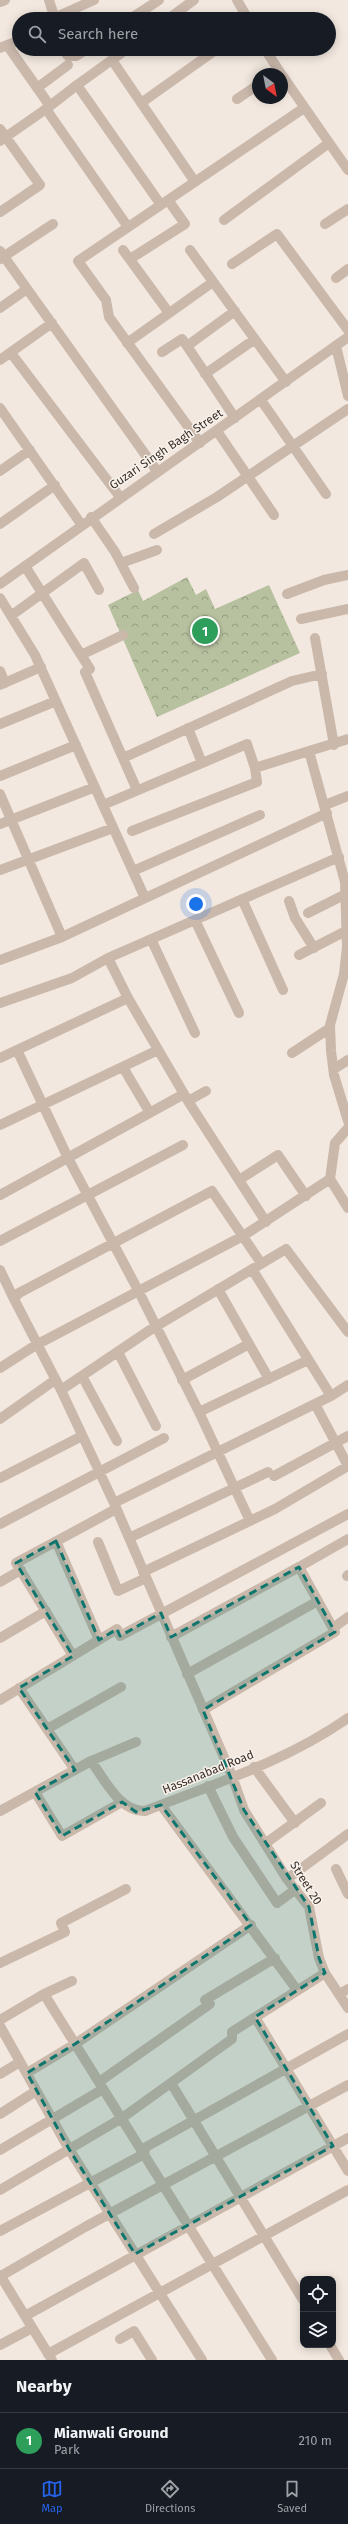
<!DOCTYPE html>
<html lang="en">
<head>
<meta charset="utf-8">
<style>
  body { margin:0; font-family:"Fira Sans",sans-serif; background:#20242c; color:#f1f3f6 }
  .controls { position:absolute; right:12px; bottom:12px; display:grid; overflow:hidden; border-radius:8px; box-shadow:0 2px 10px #0003 }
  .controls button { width:36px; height:36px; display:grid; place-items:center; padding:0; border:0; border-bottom:1px solid #363941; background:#171b24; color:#f1f3f6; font:20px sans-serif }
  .compass { position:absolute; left:252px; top:68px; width:36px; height:36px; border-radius:50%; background:#171b24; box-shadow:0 2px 10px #0003; rotate:148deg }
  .you { position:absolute; left:196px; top:904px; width:14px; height:14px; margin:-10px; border:3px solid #fff; border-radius:50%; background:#1a73e8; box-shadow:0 0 0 6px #1a73e833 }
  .badge { display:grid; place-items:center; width:26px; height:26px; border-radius:50%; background:#2563eb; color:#fff; font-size:13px; font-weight:700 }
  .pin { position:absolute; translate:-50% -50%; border:2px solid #fff; box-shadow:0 1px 4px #0006 }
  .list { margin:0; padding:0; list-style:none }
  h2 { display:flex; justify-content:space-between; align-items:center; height:52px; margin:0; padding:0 16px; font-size:17px }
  h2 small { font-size:13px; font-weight:400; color:#9ea1a6 }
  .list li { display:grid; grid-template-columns:26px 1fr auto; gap:12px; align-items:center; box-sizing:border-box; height:56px; padding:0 16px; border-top:1px solid #363941 }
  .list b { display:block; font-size:15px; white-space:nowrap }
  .list p { margin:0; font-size:13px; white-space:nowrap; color:#9ea1a6 }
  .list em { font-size:13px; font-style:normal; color:#9ea1a6 }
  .icon { flex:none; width:22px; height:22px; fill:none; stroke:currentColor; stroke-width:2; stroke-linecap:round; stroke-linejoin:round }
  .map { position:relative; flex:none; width:348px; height:2360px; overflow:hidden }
  .search { position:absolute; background:#171b24; box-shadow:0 2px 10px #0003; left:12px; right:12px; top:12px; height:44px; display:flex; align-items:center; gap:10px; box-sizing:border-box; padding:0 14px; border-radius:22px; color:#9ea1a6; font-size:15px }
  .sheet { height:108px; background:#171b24 }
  nav { display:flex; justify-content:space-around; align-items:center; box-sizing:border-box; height:56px; border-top:1px solid #363941; background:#171b24; font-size:11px; color:#9ea1a6 }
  nav a { display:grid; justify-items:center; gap:2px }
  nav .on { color:#2563eb }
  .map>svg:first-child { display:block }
  .park { fill:url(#park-crowns) }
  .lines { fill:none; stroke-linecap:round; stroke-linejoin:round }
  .minor { stroke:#cab8ab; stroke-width:10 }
  .marked { fill:#0f766e; fill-opacity:0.2; stroke:#0f766e; stroke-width:3; stroke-dasharray:8 5; stroke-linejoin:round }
  .labels { text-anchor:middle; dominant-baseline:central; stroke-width:3; stroke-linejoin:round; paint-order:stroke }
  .street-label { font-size:12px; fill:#382e2a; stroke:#f9f2eb }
</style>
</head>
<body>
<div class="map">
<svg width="348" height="2360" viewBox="0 0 348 2360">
  <defs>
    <pattern id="park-crowns" width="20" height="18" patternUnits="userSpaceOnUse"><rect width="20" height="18" fill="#b7c19f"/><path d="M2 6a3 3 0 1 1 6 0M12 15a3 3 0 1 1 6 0" fill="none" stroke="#969d82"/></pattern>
  </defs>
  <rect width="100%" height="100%" fill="#f2e8df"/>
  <path class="park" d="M187 577 196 595 206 589 215 609 269 585 300 653 157 717 108 605 138 590 143 601Z"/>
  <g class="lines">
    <path class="minor" d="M49 0 55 19
      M237 0 248 19
      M0 2 5 0
      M54 18 94 0
      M130 19 159 0
      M168 19 194 0
      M7 45 19 41
      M0 48 7 45 50 106
      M63 49 68 56H76L87 49
      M127 49 77 85 161 205
      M265 49 281 74
      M112 60 195 182
      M282 75 348 170
      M77 85 46 109 128 227
      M37 88 68 65
      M237 99 258 85
      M141 103 217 49
      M0 129 40 185 0 212
      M0 141 46 109
      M224 220 329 143
      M325 224 348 209
      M123 250 169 313
      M190 250 286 382
      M0 251 157 471
      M0 259 53 224
      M130 259 185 224 168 200
      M232 264 277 234 348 330
      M336 278 348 269
      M0 308 27 289
      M127 343 213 282
      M187 346 235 418
      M336 346 348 396
      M162 352 182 339 187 346 235 311
      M11 353 120 497
      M0 360 52 323
      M205 374 255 339
      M261 400 326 494
      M0 408 81 524
      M217 431 274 515
      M200 443 109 317 106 300 78 261 304 108
      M0 471 30 450
      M91 517 115 552 134 588
      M0 524 55 485
      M154 534 217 497 348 409
      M121 563 157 550
      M25 566 90 669 85 672 137 790
      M0 584 348 337
      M287 594 324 580 348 575
      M0 598 35 655 145 898
      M12 615 84 563 99 590
      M301 619 348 609
      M315 638 334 745
      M81 655 123 635
      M0 671 5 683
      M0 685 41 667
      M0 724 56 701
      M188 728 202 763
      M348 739 309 751 345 882 347 947 344 974 330 1025 331 1051 334 1075 348 1121
      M123 758 292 681 322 674
      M255 768 309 751
      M0 776 76 745
      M0 794 62 937
      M103 805 247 744 255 768 257 782 132 831
      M325 805 348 796
      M0 824 95 787
      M0 870 113 828
      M133 871 260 815
      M242 899 283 990
      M289 901 295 918 314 948
      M308 913 346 894
      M195 920 239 1013
      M151 939 195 1033
      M299 955 346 931
      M108 958 339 857
      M0 960 62 937 327 813
      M0 1003 72 978 108 958 128 998 184 1094
      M17 1050 68 1158 139 1292 199 1412 250 1521
      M292 1053 330 1028
      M0 1058 128 998
      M124 1069 150 1113
      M334 1069 348 1060
      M188 1101 266 1222
      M0 1125 158 1050
      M348 1128 335 1143 330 1179 348 1208
      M239 1180 278 1155 306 1196
      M0 1195 184 1094 188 1101 206 1091
      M0 1241 183 1145
      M261 1263 212 1191 19 1293 14 1299 61 1390 114 1503 232 1776 244 1810 287 1879 309 1907 319 1958 325 1973 348 2008
      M252 1269 331 1396
      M0 1270 14 1299
      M218 1289 269 1379
      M118 1352 156 1426
      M0 1368 36 1345 243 1236 330 1179
      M82 1376 117 1441
      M182 1380 249 1344
      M61 1390 150 1330 286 1249 348 1332
      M315 1404 348 1466
      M199 1412 308 1360
      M0 1419 55 1380
      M274 1476 348 1436
      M0 1478 82 1436
      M114 1503 331 1396 348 1385
      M0 1524 164 1438
      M129 1538 268 1472
      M56 1541 99 1640
      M98 1542 118 1591 146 1578
      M299 1567 348 1539
      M143 1572 275 1509 348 1466
      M347 1576 348 1575
      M0 1582 21 1570
      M333 1628 348 1617
      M171 1637 299 1567 335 1632 203 1710
      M0 1638 46 1611
      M73 1656 16 1563 116 1509
      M187 1674 318 1601
      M19 1688 75 1770
      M0 1700 117 1629 120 1636 348 1514
      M47 1729 121 1687
      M91 1761C105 1780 120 1812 145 1811 214 1784 287 1761 348 1718
      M254 1767 295 1823
      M208 1786 233 1837 277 1903 296 1889
      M35 1792 62 1836 122 1802
      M161 1805 297 1990
      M0 1811 91 1761 136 1742
      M266 1843 321 1803
      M336 1869 348 1894
      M287 1879 348 1834
      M0 1963 65 1932 61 1923 126 1889
      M44 1994 272 2360
      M339 1994 348 1989
      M255 2017 348 2171
      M0 2020 44 1994 72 1981
      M0 2026 69 2149 202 2360
      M27 2073 75 2044 251 1925
      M0 2074 20 2062
      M99 2082 210 2004 205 2000 275 1958
      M171 2083 303 2300
      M0 2114 36 2091
      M0 2150 103 2089
      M0 2190 122 2118 232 2039V2032L325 1973
      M0 2231 144 2154 146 2147 348 2034
      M0 2275 52 2360
      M1 2276 85 2227 348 2085
      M25 2316 348 2138
      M120 2339 134 2331 152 2360
      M0 2345 32 2328
      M330 2345 339 2360
      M48 2354 348 2190"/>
  </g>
  <path class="marked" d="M56 1541 99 1640 117 1629 120 1636 161 1613 171 1637 299 1567 335 1632 203 1710 244 1810 309 1907 319 1958 325 1973 255 2017 333 2146 135 2254 69 2149 27 2073 75 2044 251 1925 161 1805 136 1812 122 1802 62 1836 35 1792 75 1770 19 1688 73 1656 16 1563Z"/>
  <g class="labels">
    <g class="street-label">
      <text transform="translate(166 449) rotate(-34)">Guzari Singh Bagh Street</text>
      <text transform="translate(208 1772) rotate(-22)">Hassanabad Road</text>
      <text transform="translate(306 1883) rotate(58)">Street 20</text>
    </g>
  </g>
</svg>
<div class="controls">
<button><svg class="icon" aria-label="locate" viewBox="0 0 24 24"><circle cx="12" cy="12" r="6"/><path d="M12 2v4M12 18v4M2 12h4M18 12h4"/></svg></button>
<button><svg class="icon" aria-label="layers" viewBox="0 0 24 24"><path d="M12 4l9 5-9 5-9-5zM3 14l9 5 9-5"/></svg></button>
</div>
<svg class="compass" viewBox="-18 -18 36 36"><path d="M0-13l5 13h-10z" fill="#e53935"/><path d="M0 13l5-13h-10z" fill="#9ea1a6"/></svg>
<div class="you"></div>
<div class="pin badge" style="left:205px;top:631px;background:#2e9e5b">1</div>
<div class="search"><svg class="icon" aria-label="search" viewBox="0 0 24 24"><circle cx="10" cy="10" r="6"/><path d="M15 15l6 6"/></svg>Search here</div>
</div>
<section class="sheet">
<h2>Nearby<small></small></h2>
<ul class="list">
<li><span class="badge" style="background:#2e9e5b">1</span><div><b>Mianwali Ground</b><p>Park</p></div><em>210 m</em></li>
</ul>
</section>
<nav>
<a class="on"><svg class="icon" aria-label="map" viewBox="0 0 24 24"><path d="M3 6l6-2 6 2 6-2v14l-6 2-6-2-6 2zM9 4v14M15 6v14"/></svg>Map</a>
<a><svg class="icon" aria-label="directions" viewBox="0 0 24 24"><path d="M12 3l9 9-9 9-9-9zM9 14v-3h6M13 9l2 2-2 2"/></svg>Directions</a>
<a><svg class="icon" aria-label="saved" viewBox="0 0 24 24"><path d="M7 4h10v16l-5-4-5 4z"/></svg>Saved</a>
</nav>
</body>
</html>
